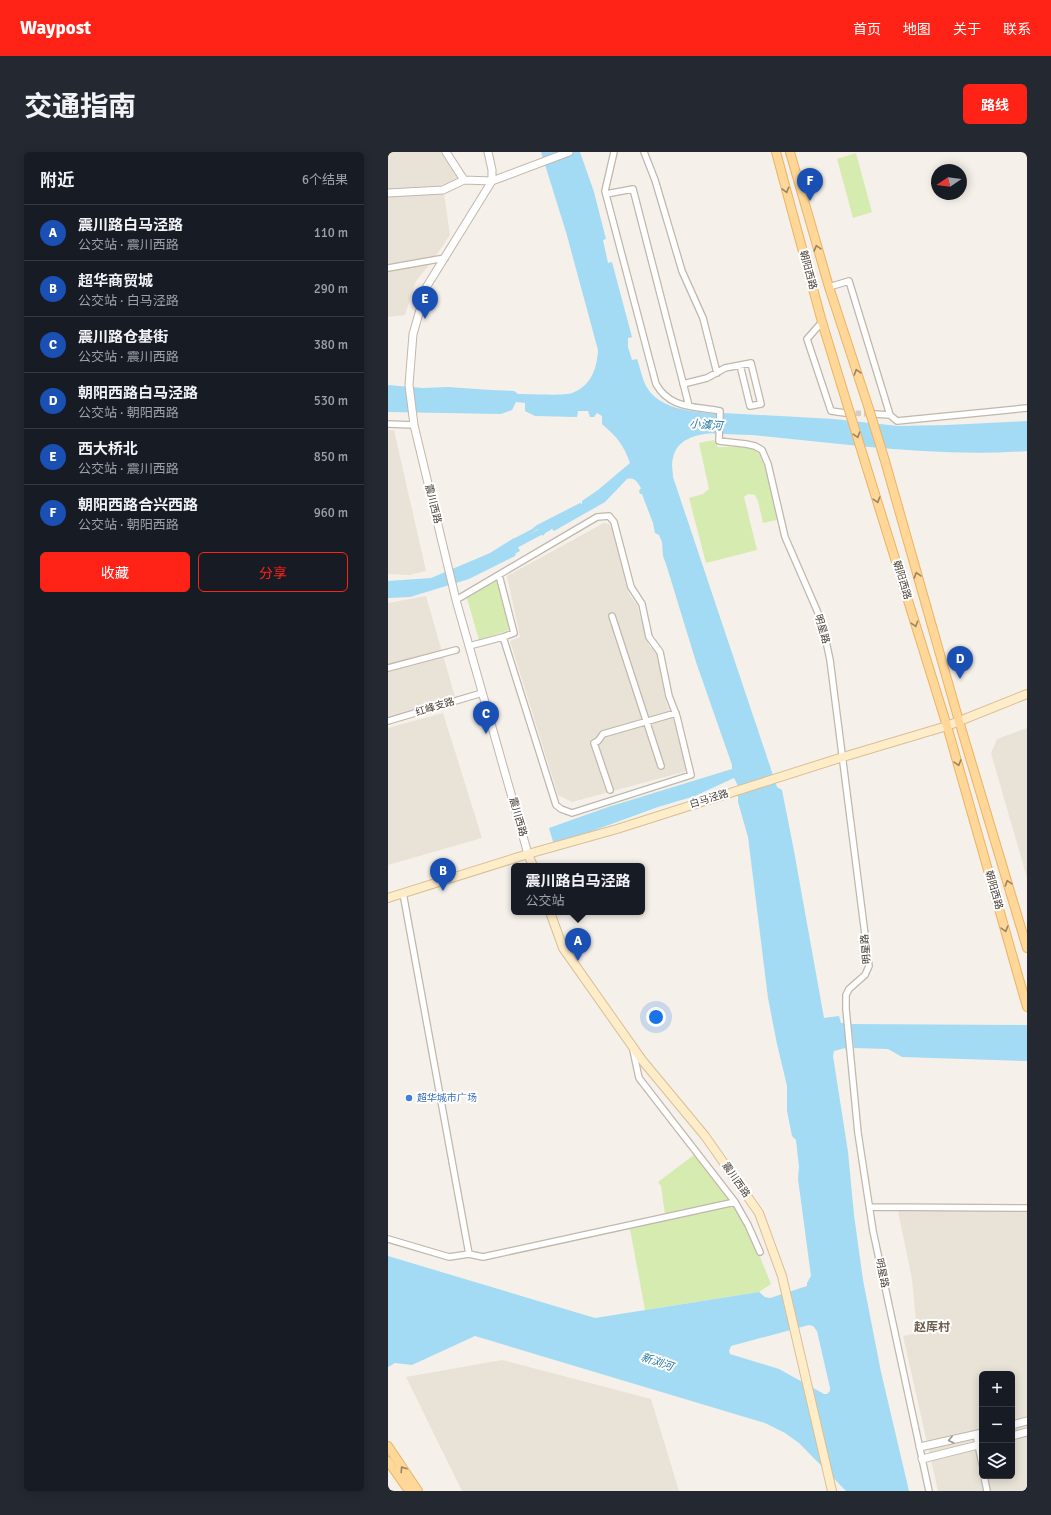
<!DOCTYPE html>
<html lang="zh">
<head>
<meta charset="utf-8">
<style>
  body { margin:0; font-family:Signika,"Noto Sans SC",sans-serif; background:#242831; color:#f1f3f6 }
  .controls { position:absolute; right:12px; bottom:12px; display:grid; overflow:hidden; border-radius:6px; box-shadow:0 2px 10px #0003 }
  .controls button { width:36px; height:36px; display:grid; place-items:center; padding:0; border:0; border-bottom:1px solid #363941; background:#171b24; color:#f1f3f6; font:20px sans-serif }
  .compass { position:absolute; left:543px; top:12px; width:36px; height:36px; border-radius:50%; background:#171b24; box-shadow:0 2px 10px #0003; rotate:257deg }
  .you { position:absolute; left:268px; top:865px; width:14px; height:14px; margin:-10px; border:3px solid #fff; border-radius:50%; background:#1a73e8; box-shadow:0 0 0 6px #1a73e833 }
  .badge { display:grid; place-items:center; width:26px; height:26px; border-radius:50%; background:#ff2216; color:#fff; font-size:13px; font-weight:700 }
  .pin { position:absolute; translate:-50% -33px; filter:drop-shadow(0 1px 2px #0008) }
  .pin::after { content:''; position:absolute; top:21px; width:14px; height:12px; background:inherit; clip-path:polygon(0 0,100% 0,50% 100%) }
  .popup { position:absolute; left:123px; top:711px; width:134px; height:52px; box-sizing:border-box; display:grid; place-content:center; border-radius:6px; background:#171b24; filter:drop-shadow(0 1px 3px #0005); font-size:13px; white-space:nowrap; color:#9ea1a6 }
  .popup b { font-size:15px; color:#f1f3f6 }
  .popup::after { content:''; position:absolute; left:50%; top:100%; margin-left:-8px; border:8px solid transparent; border-top-color:#171b24 }
  .list { margin:0; padding:0; list-style:none }
  h2 { display:flex; justify-content:space-between; align-items:center; height:52px; margin:0; padding:0 16px; font-size:17px }
  h2 small { font-size:13px; font-weight:400; color:#9ea1a6 }
  .list li { display:grid; grid-template-columns:26px 1fr auto; gap:12px; align-items:center; box-sizing:border-box; height:56px; padding:0 16px; border-top:1px solid #363941 }
  .list b { display:block; font-size:15px; white-space:nowrap }
  .list p { margin:0; font-size:13px; white-space:nowrap; color:#9ea1a6 }
  .list em { font-size:13px; font-style:normal; color:#9ea1a6 }
  .actions { display:flex; gap:8px; padding:12px 16px }
  .actions a { flex:1; padding:9px 0; border:1px solid #ff2216; border-radius:6px; text-align:center; font-size:14px; color:#ff2216 }
  .actions .main { background:#ff2216; color:#fff }
  .icon { flex:none; width:22px; height:22px; fill:none; stroke:currentColor; stroke-width:2; stroke-linecap:round; stroke-linejoin:round }
  .map { position:relative; flex:none; width:639px; height:1339px; overflow:hidden; border-radius:6px }
  header { display:flex; align-items:center; gap:24px; box-sizing:border-box; height:56px; padding:0 20px; background:#ff2216; color:#fff }
  header strong { font-size:19px }
  nav { display:flex; gap:22px; margin-inline-start:auto; font-size:14px }
  .intro { display:flex; align-items:center; justify-content:space-between; box-sizing:border-box; height:96px; padding:0 24px }
  h1 { margin:0; font-size:28px }
  .button { padding:10px 18px; border-radius:6px; background:#ff2216; color:#fff; font-size:14px; font-weight:700 }
  main { display:flex; gap:24px; padding:0 24px }
  aside { flex:1; background:#171b24; border-radius:6px; box-shadow:0 2px 10px #0003 }
  .map>svg:first-child { display:block }
  .residential { fill:#e9e2d7; fill-rule:evenodd }
  .green { fill:#d6ebb0 }
  .water { fill:#a3dbf4; fill-rule:evenodd }
  .lines { fill:none; stroke-linecap:round; stroke-linejoin:round }
  .canal { stroke:#a3dbf4; stroke-width:6 }
  .minor-tunnel { stroke:#d3cdc5; stroke-width:5.5; stroke-dasharray:5.5 3; stroke-linecap:butt }
  .minor-casing { stroke:#c1b7ab; stroke-width:8 }
  .tertiary-casing { stroke:#c1b7ab; stroke-width:9 }
  .secondary-casing { stroke:#d7c097; stroke-width:10 }
  .primary-casing { stroke:#eab462; stroke-width:10 }
  .minor { stroke:#fff; stroke-width:5.5 }
  .tertiary { stroke:#fff; stroke-width:7 }
  .secondary { stroke:#ffedc9; stroke-width:8 }
  .primary { stroke:#ffd798; stroke-width:8 }
  .primary-bridge-casing { stroke:#eab462; stroke-width:10; stroke-linecap:butt }
  .primary-bridge { stroke:#ffd798; stroke-width:8 }
  .oneway { stroke:#9b8463 }
  .oneway2 { stroke:#9b9691 }
  .shop-dot { fill:#3f7fe0; stroke:#fff; stroke-width:1.5 }
  .labels { text-anchor:middle; dominant-baseline:central; stroke-width:4; stroke-linejoin:round; paint-order:stroke }
  .street-label { font-size:10px; fill:#494037; stroke:#fff }
  .shop-label { font-size:10px; fill:#366cbe; stroke:#fff; text-anchor:start }
  .water-label { font-size:11px; font-style:italic; fill:#267aa2; stroke:#fff }
  .quarter-label { font-size:12px; font-weight:bold; fill:#6d5d4d; stroke:#fff }
</style>
</head>
<body>
<header>
<strong>Waypost</strong>
<nav><a>首页</a><a>地图</a><a>关于</a><a>联系</a></nav>
</header>
<div class="intro"><h1>交通指南</h1><a class="button">路线</a></div>
<main>
<aside>
<h2>附近<small>6个结果</small></h2>
<ul class="list">
<li><span class="badge" style="background:#1a4fb4">A</span><div><b>震川路白马泾路</b><p>公交站 · 震川西路</p></div><em>110 m</em></li>
<li><span class="badge" style="background:#1a4fb4">B</span><div><b>超华商贸城</b><p>公交站 · 白马泾路</p></div><em>290 m</em></li>
<li><span class="badge" style="background:#1a4fb4">C</span><div><b>震川路仓基街</b><p>公交站 · 震川西路</p></div><em>380 m</em></li>
<li><span class="badge" style="background:#1a4fb4">D</span><div><b>朝阳西路白马泾路</b><p>公交站 · 朝阳西路</p></div><em>530 m</em></li>
<li><span class="badge" style="background:#1a4fb4">E</span><div><b>西大桥北</b><p>公交站 · 震川西路</p></div><em>850 m</em></li>
<li><span class="badge" style="background:#1a4fb4">F</span><div><b>朝阳西路合兴西路</b><p>公交站 · 朝阳西路</p></div><em>960 m</em></li>
</ul>
<div class="actions"><a class="main">收藏</a><a>分享</a></div>
</aside>
<div class="map">
<svg width="639" height="1339" viewBox="0 0 639 1339">
  <rect width="100%" height="100%" fill="#f5f0e9"/>
  <path class="residential" d="M0 0H54L72 26 55 36 0 39Z
    M56 41 62 83 45 108 28 129 17 163 0 165V43Z
    M0 278H6L38 419 21 423 0 422Z
    M216 371 221 372 224 376 241 442 249 453 261 494 268 499 278 550 286 570 299 619 184 650 170 643 122 489 132 485 119 424Z
    M38 444 67 545 0 564V451Z
    M55 561 94 686 0 713V576Z
    M639 576V726L603 601 609 587Z
    M639 1058V1339H550L515 1184 529 1181 524 1127 510 1059ZM594 1222H624V1324H594Z
    M114 1208 263 1247 291 1339H74L18 1225Z"/>
  <path class="green" d="M468 1 484 60 465 66 449 7Z
    M326 288 330 295C341 295 360 293 369 300 378 307 386 355 389 368L375 371 370 349 367 343 360 342 356 345 369 398 318 411 301 346 315 342 321 337 311 291Z
    M108 428 111 434 121 478 91 488 79 446Z
    M307 1002 343 1048 277 1063 273 1034 270 1030Z
    M346 1053 370 1100 383 1132 371 1140 257 1158 242 1077Z"/>
  <path class="water" d="M153 0H192L206 40 218 87 215 88 220 111 224 110 244 185 240 186V195L244 208 249 207C252 215 254 226 258 234 271 258 304 259 328 262L327 282 324 281C307 283 289 287 285 306 283 312 285 319 285 325L389 635 394 638 406 699 436 866 451 864 453 871H455L456 869 459 902 457 896 446 899 445 904 460 1000 466 1063 475 1128 493 1220 521 1339H458L411 1291 397 1281 377 1271 87 1184 24 1213 7 1211 0 1215V1104L207 1166 371 1140 377 1145 382 1146 419 1134V1131L423 1124 410 1027 411 1015 408 988 404 984 399 959V934L389 892 380 846 360 685 350 650V634L346 626 307 644 270 655 166 693 161 676 220 655 344 617V613L308 510 278 412 275 404 274 390 271 383 267 381 265 371 254 342H252L251 339 253 336C249 330 247 325 239 327L217 350 166 379 164 377 158 380 155 384 150 377 128 391 132 399 128 401 127 404 81 427 22 445 0 446V429L43 426 102 401 126 386H127L144 377 149 373 192 351 194 352V349L210 338 242 311C236 293 228 284 214 272V264L209 261 206 265H202L200 259H190L189 265 147 264 137 259V251L128 250 124 258 113 262 0 260V233L35 236 60 235 103 238 126 239 130 242C140 242 178 244 184 241 203 234 209 217 210 198L178 80ZM421 1173 425 1174 429 1179 442 1236V1239L439 1242H436L391 1217 342 1202 341 1199 343 1194Z
    M335 261 446 267 510 274 559 273 639 269V299C547 306 454 291 363 283L335 282Z
    M463 872 639 873V909L514 905 500 897 466 896Z"/>
  <g class="lines">
    <path class="canal" d="M122 396 160 376"/>
    <path class="minor-tunnel" d="M459 261 485 262"/>
    <defs>
      <path id="minor" d="M226 0 217 39 268 232C282 257 306 254 332 259L331 289 358 292 367 294 374 298 380 312 397 385 434 470 442 508 481 814 477 823 461 837 458 843V857L470 981 485 1079 541 1339
        M256 0 267 28 294 119 315 166 329 221
        M218 42 245 37 301 254
        M0 116 57 106
        M441 135 461 129 502 263 509 269 639 256
        M434 170 419 187 443 259 457 261
        M295 232 319 226 337 216 363 211 373 252 362 254 352 213
        M486 262 502 263
        M0 272 26 273
        M111 423 126 481 115 485
        M68 448 209 365 221 364 226 370 243 435 254 452 261 485 272 500 281 544 289 565 303 623 184 661 173 657 168 653 115 485 81 494
        M224 464 273 614
        M0 516 68 498
        M0 569 94 541
        M222 638 206 591 210 589 215 582 288 561
        M245 898 251 926 347 1050 360 1073 372 1100
        M482 1055 639 1056
        M0 1087 61 1105 81 1102 15 741
        M81 1102 95 1105 347 1050
        M588 1282 594 1312
        M596 1324 599 1339"/>
      <path id="tertiary" d="M58 0 76 28 104 29 181 0
        M100 0 104 18V29L39 134 25 182 21 233 26 273 68 448 140 702
        M0 41 55 38 76 28
        M624 1273 639 1269
        M624 1284 639 1280
        M532 1295 594 1281
        M534 1307 594 1292"/>
      <path id="secondary" d="M140 702 145 714
        M0 746 140 702 229 677 455 605 559 574 639 542
        M162 760 175 796 254 908 317 984 371 1061 394 1124 444 1339"/>
      <path id="primary" d="M388 0 434 170 460 255
        M402 0 441 135 481 257
        M497 309 571 569 639 796
        M477 310 559 574 639 855
        M0 1294 30 1339
        M0 1309 21 1339"/>
    </defs>
    <use href="#minor" class="minor-casing"/>
    <use href="#tertiary" class="tertiary-casing"/>
    <use href="#secondary" class="secondary-casing"/>
    <use href="#primary" class="primary-casing"/>
    <use href="#minor" class="minor"/>
    <use href="#tertiary" class="tertiary"/>
    <use href="#secondary" class="secondary"/>
    <use href="#primary" class="primary"/>
    <defs>
      <path id="primary-bridge" d="M460 255 477 310
        M481 257 497 309"/>
    </defs>
    <use href="#primary-bridge" class="primary-bridge-casing"/>
    <use href="#primary-bridge" class="primary-bridge"/>
  </g>
  <defs><path id="oneway-chevron" d="M-2-3.5L2.5 0L-2 3.5" fill="none" stroke-width="1.6" stroke-linecap="round" stroke-linejoin="round"/></defs>
  <g class="oneway">
    <use href="#oneway-chevron" transform="translate(398 38) rotate(75)"/>
    <use href="#oneway-chevron" transform="translate(429 96) rotate(-106)"/>
    <use href="#oneway-chevron" transform="translate(469 220) rotate(-108)"/>
    <use href="#oneway-chevron" transform="translate(469 283) rotate(72)"/>
    <use href="#oneway-chevron" transform="translate(489 348) rotate(73)"/>
    <use href="#oneway-chevron" transform="translate(529 423) rotate(-106)"/>
    <use href="#oneway-chevron" transform="translate(527 472) rotate(73)"/>
    <use href="#oneway-chevron" transform="translate(570 611) rotate(74)"/>
    <use href="#oneway-chevron" transform="translate(620 731) rotate(-107)"/>
    <use href="#oneway-chevron" transform="translate(617 777) rotate(74)"/>
    <use href="#oneway-chevron" transform="translate(15 1317) rotate(-124)"/>
  </g>
  <use class="oneway2" href="#oneway-chevron" transform="translate(563 1288) rotate(167)"/>
  <circle class="shop-dot" cx="21" cy="946" r="4"/>
  <g class="labels">
    <g class="street-label">
      <text transform="translate(420 118) rotate(75)">朝阳西路</text>
      <text transform="translate(45 352) rotate(76)">震川西路</text>
      <text transform="translate(514 428) rotate(73)">朝阳西路</text>
      <text transform="translate(434 477) rotate(74)">明星路</text>
      <text transform="translate(47 555) rotate(-17)">红峰支路</text>
      <text transform="translate(321 647) rotate(-17)">白马泾路</text>
      <text transform="translate(130 665) rotate(74)">震川西路</text>
      <text transform="translate(606 738) rotate(74)">朝阳西路</text>
      <text transform="translate(478 797) rotate(-95)">明星路</text>
      <text transform="translate(348 1028) rotate(55)">震川西路</text>
      <text transform="translate(494 1121) rotate(78)">明星路</text>
    </g>
    <g class="shop-label">
      <text x="29" y="946">超华城市广场</text>
    </g>
    <g class="water-label">
      <text transform="translate(318 273) rotate(4)">小澞河</text>
      <text transform="translate(269 1210) rotate(19)">新浏河</text>
    </g>
    <g class="quarter-label">
      <text x="544" y="1175">赵厍村</text>
    </g>
  </g>
</svg>
<div class="controls">
<button>+</button>
<button>−</button>
<button><svg class="icon" aria-label="layers" viewBox="0 0 24 24"><path d="M12 4l9 5-9 5-9-5zM3 14l9 5 9-5"/></svg></button>
</div>
<svg class="compass" viewBox="-18 -18 36 36"><path d="M0-13l5 13h-10z" fill="#e53935"/><path d="M0 13l5-13h-10z" fill="#9ea1a6"/></svg>
<div class="you"></div>
<div class="pin badge" style="left:190px;top:809px;background:#1a4fb4">A</div>
<div class="popup"><b>震川路白马泾路</b>公交站</div>
<div class="pin badge" style="left:55px;top:739px;background:#1a4fb4">B</div>
<div class="pin badge" style="left:98px;top:582px;background:#1a4fb4">C</div>
<div class="pin badge" style="left:572px;top:527px;background:#1a4fb4">D</div>
<div class="pin badge" style="left:37px;top:167px;background:#1a4fb4">E</div>
<div class="pin badge" style="left:422px;top:49px;background:#1a4fb4">F</div>
</div>
</main>
</body>
</html>
